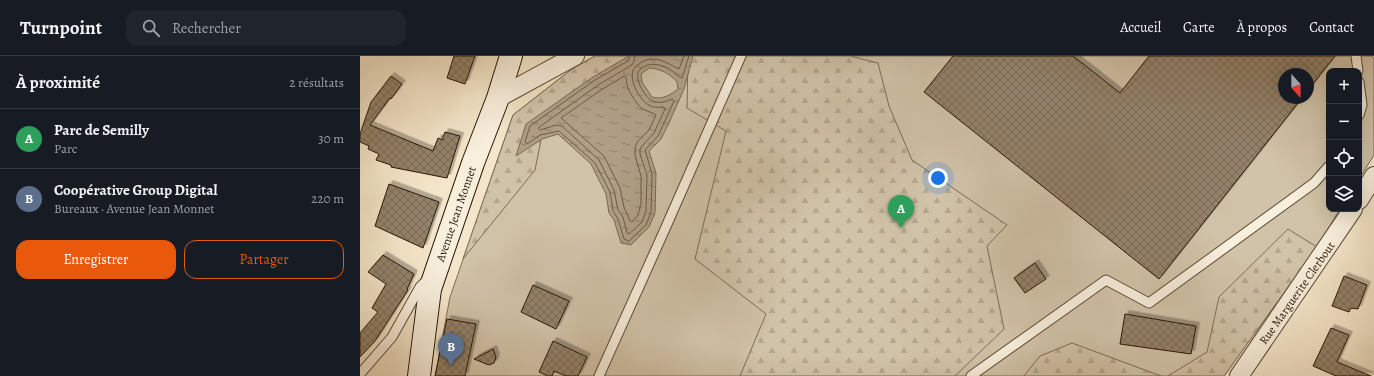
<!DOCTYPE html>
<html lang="fr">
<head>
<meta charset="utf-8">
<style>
  body { margin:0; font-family:Alegreya,serif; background:#20242c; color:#f1f3f6 }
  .controls { position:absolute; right:12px; top:12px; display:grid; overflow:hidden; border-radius:8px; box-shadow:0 4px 16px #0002 }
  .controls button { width:36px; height:36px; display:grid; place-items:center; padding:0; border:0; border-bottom:1px solid #363941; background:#171b24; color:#f1f3f6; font:20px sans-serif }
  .compass { position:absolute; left:918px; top:12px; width:36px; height:36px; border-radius:50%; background:#171b24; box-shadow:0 4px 16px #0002; rotate:159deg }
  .you { position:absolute; left:578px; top:122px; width:14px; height:14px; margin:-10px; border:3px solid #fff; border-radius:50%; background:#1a73e8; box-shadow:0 0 0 6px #1a73e833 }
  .badge { display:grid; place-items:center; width:26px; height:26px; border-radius:50%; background:#ea580c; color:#fff; font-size:13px; font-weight:700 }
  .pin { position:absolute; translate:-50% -33px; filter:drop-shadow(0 1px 2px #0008) }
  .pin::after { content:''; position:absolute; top:21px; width:14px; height:12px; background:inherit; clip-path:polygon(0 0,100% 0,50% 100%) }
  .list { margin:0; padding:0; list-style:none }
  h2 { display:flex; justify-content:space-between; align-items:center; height:52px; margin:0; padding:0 16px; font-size:17px }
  h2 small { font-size:13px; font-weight:400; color:#9ea1a6 }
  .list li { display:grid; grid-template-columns:26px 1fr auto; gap:12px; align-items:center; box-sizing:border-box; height:60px; padding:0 16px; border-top:1px solid #363941 }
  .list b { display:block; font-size:15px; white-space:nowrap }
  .list p { margin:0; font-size:13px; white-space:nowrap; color:#9ea1a6 }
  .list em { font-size:13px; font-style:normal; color:#9ea1a6 }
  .actions { display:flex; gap:8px; padding:12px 16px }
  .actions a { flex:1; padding:9px 0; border:1px solid #ea580c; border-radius:12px; text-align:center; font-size:14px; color:#ea580c }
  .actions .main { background:#ea580c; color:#fff }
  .icon { flex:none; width:22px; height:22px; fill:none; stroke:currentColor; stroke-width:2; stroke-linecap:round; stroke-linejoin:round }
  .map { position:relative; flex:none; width:1014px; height:320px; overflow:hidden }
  header { display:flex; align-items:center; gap:24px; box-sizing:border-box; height:56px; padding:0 20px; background:#171b24; border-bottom:1px solid #363941 }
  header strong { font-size:19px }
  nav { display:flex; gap:22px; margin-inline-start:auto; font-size:14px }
  .search { width:280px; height:36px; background:#20242c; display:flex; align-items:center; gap:10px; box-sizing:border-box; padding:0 14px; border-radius:12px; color:#9ea1a6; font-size:15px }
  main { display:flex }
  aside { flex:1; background:#171b24 }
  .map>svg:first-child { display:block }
  .green { fill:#d1c3a9; stroke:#7d6c57; fill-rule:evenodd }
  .forest { fill:url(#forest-firs); stroke:#7d6c57 }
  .water { fill:url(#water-ripples); stroke:#796853; fill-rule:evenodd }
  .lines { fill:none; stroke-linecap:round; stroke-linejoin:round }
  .shore { stroke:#6c5a46; stroke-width:1 }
  .building { fill:url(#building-cross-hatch); stroke:#291605; filter:url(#shadow) }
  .lane-casing { stroke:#5c4a36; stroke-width:11 }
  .street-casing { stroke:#5c4a36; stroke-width:20 }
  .secondary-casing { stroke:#291605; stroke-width:24 }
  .lane { stroke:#f8efdd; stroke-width:9 }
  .street { stroke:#f8efdd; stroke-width:18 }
  .secondary { stroke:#f8efdd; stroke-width:22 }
  .labels { text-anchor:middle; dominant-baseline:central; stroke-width:3; stroke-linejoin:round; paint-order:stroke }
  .street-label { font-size:12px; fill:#291605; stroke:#f8efdd }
</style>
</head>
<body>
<header>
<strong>Turnpoint</strong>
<div class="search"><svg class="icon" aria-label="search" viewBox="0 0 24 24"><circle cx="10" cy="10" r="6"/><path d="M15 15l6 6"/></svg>Rechercher</div>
<nav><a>Accueil</a><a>Carte</a><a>À propos</a><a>Contact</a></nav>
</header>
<main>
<aside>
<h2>À proximité<small>2 résultats</small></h2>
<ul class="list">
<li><span class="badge" style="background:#2e9e5b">A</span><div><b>Parc de Semilly</b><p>Parc</p></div><em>30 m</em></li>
<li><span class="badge" style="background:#5c6f8a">B</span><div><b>Coopérative Group Digital</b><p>Bureaux · Avenue Jean Monnet</p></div><em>220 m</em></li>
</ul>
<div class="actions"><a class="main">Enregistrer</a><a>Partager</a></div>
</aside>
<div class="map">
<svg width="1014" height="320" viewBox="0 0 1014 320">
  <defs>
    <pattern id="forest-firs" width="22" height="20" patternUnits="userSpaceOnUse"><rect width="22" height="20" fill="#d1c3a9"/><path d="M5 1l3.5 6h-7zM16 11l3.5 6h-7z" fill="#b3a790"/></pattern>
    <pattern id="water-ripples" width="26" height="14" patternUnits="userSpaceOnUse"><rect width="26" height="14" fill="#af9f87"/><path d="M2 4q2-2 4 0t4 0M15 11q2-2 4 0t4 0" fill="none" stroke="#8e816c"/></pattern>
    <pattern id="building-cross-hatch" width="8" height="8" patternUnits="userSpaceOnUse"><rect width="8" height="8" fill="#93826b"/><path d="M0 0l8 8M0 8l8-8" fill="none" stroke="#786956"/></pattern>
    <filter id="shadow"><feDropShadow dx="3.5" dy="-3.5" stdDeviation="0" flood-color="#0004"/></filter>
  </defs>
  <rect width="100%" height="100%" fill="#f4e6ca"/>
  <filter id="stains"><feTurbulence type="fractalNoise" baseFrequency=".005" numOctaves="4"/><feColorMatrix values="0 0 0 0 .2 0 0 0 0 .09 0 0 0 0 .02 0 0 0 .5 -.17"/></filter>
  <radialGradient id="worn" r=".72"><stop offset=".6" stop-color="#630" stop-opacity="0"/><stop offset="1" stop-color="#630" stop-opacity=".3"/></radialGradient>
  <path class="green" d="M235 0H1012L1014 2V99L999 123V15H969V153H980L957 191 864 320H75L90 241 153 59 212 13ZM924 18H948V42H924Z"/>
  <path class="forest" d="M235 0H291L184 69 175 114 103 203 153 59 212 13Z
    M328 0H490L518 7 529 50 552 104 647 169 627 190 644 273 595 320H380L406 258 335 203 366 75 327 52Z
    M928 173 957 191 864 320H808L847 296 859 241Z
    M712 287 801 320H664L680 300Z"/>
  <path class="water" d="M269 0H333L324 33 309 67 301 83 289 95 296 117 295 157 289 171 271 189 261 187 254 164 249 157 246 138 231 108 198 78 182 83 156 100 166 68 233 21ZM289 12C301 13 309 17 317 26L318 33C310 39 303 44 292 41L282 26 281 18Z"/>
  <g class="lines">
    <path class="shore" d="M270 0 268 5 235 24 170 70 165 86 167 88 180 79 199 75 235 107 250 136 253 155 258 163 264 183 269 185 286 169 291 156 292 118 285 94 298 80 314 45 312 43C299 49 290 47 283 35 279 28 277 24 278 16 286 5 301 7 312 15 316 17 318 21 322 22L329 0
      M275 0 274 5 272 9 238 29 178 72 180 74 196 69 202 70 239 104 254 134 258 154 263 161 267 177 269 178 282 166 286 155 287 119 280 98V93L283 89 294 77 305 53 304 51C298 51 294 52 289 49 280 45 269 24 273 15 274 11 278 9 282 6 287 3 293 2 300 4 306 6 313 10 319 13L324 0
      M265 20C267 23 266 25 267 29 269 36 276 47 281 52 286 55 292 56 296 59L289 74 277 86 275 92V99L281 120V147L278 159 272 166 270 165 264 151 260 132 244 100 201 62 241 34Z"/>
  </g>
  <path class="building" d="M94 0H115L105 28 87 22Z
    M593 0H713L760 37 789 0H975L948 34V18H924V42H942L799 223 564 36Z
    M31 20 42 28 31 43 30 42 10 69 73 95 78 82 82 84 85 76 100 80 87 122 31 111V109L16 104 19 98 8 93 9 90 0 86V78L11 46Z
    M29 128 79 146 63 192 15 170Z
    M23 199 54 218 47 233 48 234 15 285 0 301V277L18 256 12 252 26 228 8 216Z
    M675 207 686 223 665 237 654 222Z
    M984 220 1007 229 998 253 991 252 989 256 972 250Z
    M173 229 209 245 196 273 161 256Z
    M765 258 836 270 831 298 760 288Z
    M87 263 116 268 105 320H75Z
    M971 272 989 279 977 306 1011 320H976L953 310Z
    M193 285 227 301 218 320H206L194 315 192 320H188L179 316Z
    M133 293 136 301 134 307 129 309 114 303Z"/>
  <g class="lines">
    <defs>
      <path id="lane" d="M996 0 998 15
        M999 26 1002 49 999 59
        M0 318 32 281 60 231 66 225
        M239 320 305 173 381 0
        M611 320 746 224 789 247 954 127 969 110"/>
      <path id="street" d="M138 42 215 0
        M999 144 1014 120
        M879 320 993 153"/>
      <path id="secondary" d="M59 320 70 233 113 107 138 42 151 0"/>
    </defs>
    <use href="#lane" class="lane-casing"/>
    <use href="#street" class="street-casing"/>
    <use href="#secondary" class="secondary-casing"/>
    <use href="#lane" class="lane"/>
    <use href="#street" class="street"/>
    <use href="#secondary" class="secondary"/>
  </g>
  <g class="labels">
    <g class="street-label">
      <text transform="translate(96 158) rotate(-71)">Avenue Jean Monnet</text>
      <text transform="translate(937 237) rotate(-55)">Rue Marguerite Clerbout</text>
    </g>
  </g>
  <rect width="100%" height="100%" filter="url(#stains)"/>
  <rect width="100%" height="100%" fill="url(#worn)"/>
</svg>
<div class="controls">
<button>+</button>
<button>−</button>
<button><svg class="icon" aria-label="locate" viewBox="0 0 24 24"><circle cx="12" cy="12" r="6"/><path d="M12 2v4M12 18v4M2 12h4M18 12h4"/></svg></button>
<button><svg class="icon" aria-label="layers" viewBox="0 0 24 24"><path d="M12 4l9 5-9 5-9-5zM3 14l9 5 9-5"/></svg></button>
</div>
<svg class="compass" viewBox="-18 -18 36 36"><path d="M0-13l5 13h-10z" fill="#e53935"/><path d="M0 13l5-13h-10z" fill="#9ea1a6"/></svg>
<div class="you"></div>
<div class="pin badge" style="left:541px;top:172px;background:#2e9e5b">A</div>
<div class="pin badge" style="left:91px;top:310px;background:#5c6f8a">B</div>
</div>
</main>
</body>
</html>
